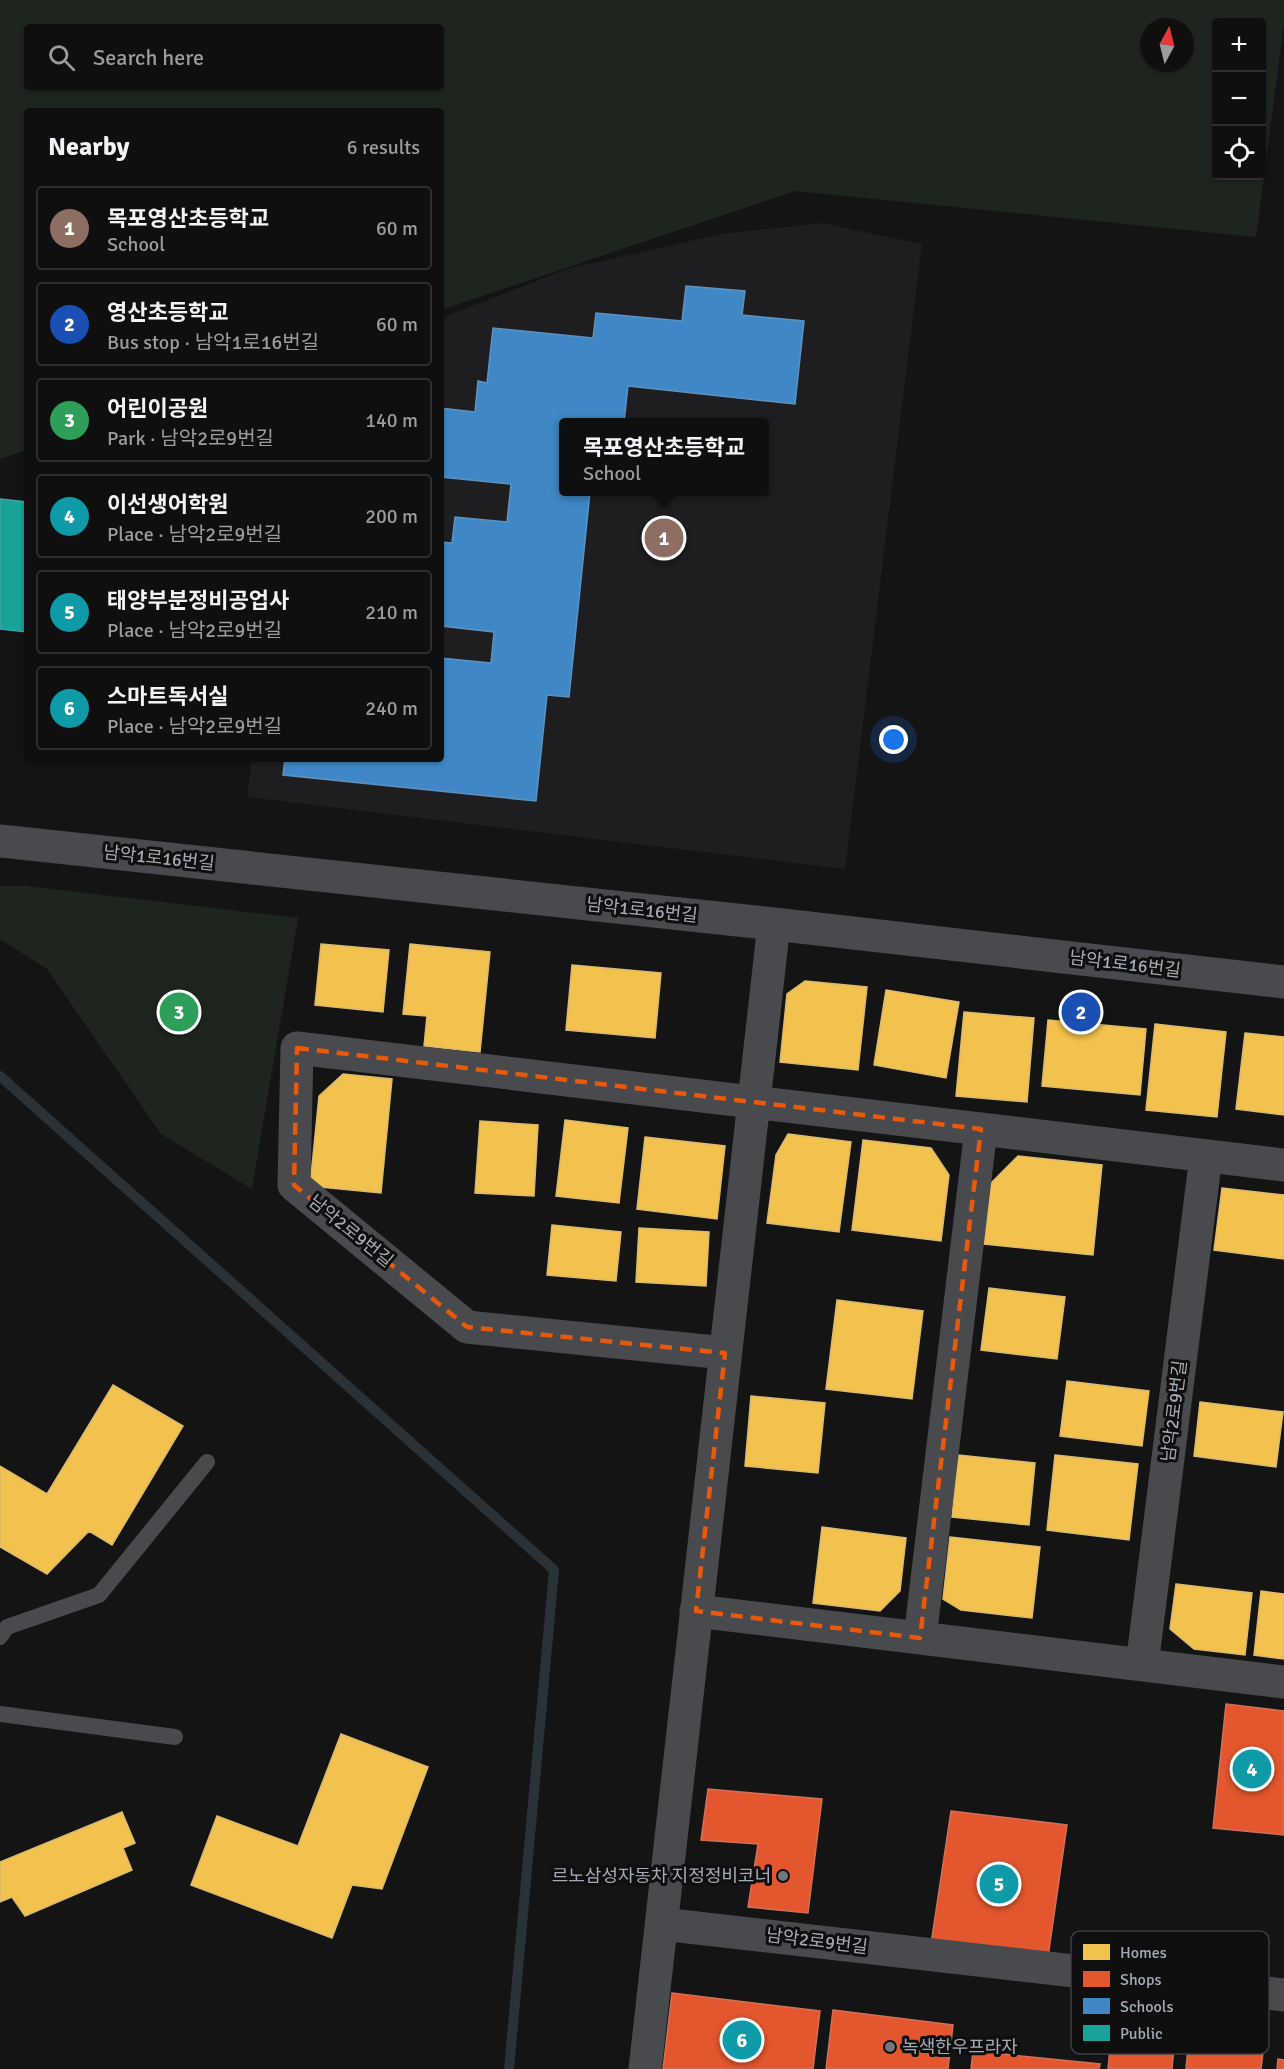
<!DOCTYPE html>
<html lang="en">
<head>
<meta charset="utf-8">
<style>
  body { margin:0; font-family:Signika,"Noto Sans KR",sans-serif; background:#181819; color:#f1f3f6 }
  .controls { position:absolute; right:18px; top:18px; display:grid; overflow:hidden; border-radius:6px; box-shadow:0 2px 4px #0004 }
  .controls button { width:54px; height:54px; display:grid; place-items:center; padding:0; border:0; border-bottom:2px solid #2f2f30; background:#0f0f10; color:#f1f3f6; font:30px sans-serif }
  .compass { position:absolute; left:1140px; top:18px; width:54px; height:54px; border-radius:50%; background:#0f0f10; box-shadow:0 2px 4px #0004; rotate:7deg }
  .you { position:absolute; left:894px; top:740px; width:21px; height:21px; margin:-15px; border:4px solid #fff; border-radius:50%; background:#1a73e8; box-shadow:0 0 0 9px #1a73e833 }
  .badge { display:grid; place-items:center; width:39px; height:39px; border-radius:50%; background:#72767e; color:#fff; font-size:20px; font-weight:700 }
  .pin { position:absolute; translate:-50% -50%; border:3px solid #fff; box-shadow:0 2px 6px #0006 }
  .popup { position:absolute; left:559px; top:418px; width:210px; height:78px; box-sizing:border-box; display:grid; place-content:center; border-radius:6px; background:#0f0f10; filter:drop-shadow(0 2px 4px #0005); font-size:20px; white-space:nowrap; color:#9b9c9f }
  .popup b { font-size:22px; color:#f1f3f6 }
  .popup::after { content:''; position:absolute; left:50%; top:100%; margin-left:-12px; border:12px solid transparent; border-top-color:#0f0f10 }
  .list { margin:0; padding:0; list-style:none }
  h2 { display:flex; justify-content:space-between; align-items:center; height:78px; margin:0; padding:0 24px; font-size:26px }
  h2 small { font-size:20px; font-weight:400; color:#9b9c9f }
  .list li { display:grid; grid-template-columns:39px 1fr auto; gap:18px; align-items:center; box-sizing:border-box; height:84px; margin:0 12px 12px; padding:0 12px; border:2px solid #2f2f30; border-radius:6px }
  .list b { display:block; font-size:22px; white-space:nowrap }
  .list p { margin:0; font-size:20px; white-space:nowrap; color:#9b9c9f }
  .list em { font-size:20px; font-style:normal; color:#9b9c9f }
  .icon { flex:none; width:33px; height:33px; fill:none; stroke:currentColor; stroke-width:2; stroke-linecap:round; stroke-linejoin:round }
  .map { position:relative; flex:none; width:1284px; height:2069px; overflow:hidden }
  .search { position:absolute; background:#0f0f10; box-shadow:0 2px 4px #0004; left:24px; top:24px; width:420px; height:66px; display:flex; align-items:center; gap:15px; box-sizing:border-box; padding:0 21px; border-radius:6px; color:#9b9c9f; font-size:22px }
  .panel { position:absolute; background:#0f0f10; box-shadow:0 2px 4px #0004; left:24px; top:108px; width:420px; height:654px; border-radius:6px }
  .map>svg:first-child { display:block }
  .built { fill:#1e1e20; fill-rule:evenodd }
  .green { fill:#1e251f; fill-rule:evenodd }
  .homes { fill:#f2c14e; stroke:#dbba6d; stroke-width:1.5 }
  .shops { fill:#e4572e; stroke:#d17057; stroke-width:1.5 }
  .schools { fill:#3f88c5; stroke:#5e92c0; stroke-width:1.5 }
  .public { fill:#17a398; stroke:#42a5a1; stroke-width:1.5 }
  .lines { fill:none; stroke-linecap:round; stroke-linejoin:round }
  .stream { stroke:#2a3238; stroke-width:10 }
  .service { stroke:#494a4d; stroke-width:16 }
  .minor { stroke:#494a4d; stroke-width:33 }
  .marked { fill:none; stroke:#e8590c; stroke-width:4.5; stroke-dasharray:12 8; stroke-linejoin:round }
  .poi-dot { fill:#72767e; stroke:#0f0f10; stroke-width:2 }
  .labels { text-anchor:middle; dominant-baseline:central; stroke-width:6; stroke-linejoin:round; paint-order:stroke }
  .street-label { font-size:18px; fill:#a5abb6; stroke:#0f0f10 }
  .poi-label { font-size:18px; fill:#a5abb6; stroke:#0f0f10; text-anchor:end }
  .key { fill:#0f0f10; stroke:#3c3e42; stroke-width:1.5 }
  .key-label { font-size:16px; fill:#a5abb6 }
</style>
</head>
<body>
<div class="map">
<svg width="1284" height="2069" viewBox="0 0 1284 2069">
  <rect width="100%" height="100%" fill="#141415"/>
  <path class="built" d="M822 223 922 244 845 869 247 797 252 759H441V318L567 269 721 234ZM564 422H765V492H564Z"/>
  <path class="green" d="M0 0H1284V23L1256 237 795 191 441 310V111H27V450L0 459ZM1216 22H1262V176H1216ZM27 27H441V87H27ZM1149 27H1185V63H1149Z
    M27 886 298 918 252 1189 161 1134 47 969 0 939V886Z"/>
  <path class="homes" d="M321 944 389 950 383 1012 315 1005Z
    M410 944 490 952 480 1052 424 1046 427 1016 403 1014Z
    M572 965 661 973 655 1038 566 1030Z
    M805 981 867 987 858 1070 780 1062 787 994Z
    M886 990 959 1002 946 1078 874 1065Z
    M964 1012 1034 1018 1027 1102 956 1096Z
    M1048 1020 1146 1029 1140 1095 1042 1086Z
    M1155 1024 1226 1032 1217 1117 1146 1110Z
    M1245 1033 1284 1037V1115L1236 1109Z
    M343 1074 392 1079 381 1193 310 1186 319 1096Z
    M565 1120 628 1128 619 1203 556 1196Z
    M480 1121 538 1125 534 1196 475 1193Z
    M788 1134 851 1142 839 1232 767 1223 776 1155Z
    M645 1137 725 1146 717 1219 637 1209Z
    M863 1140 931 1148 949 1175 941 1241 852 1230Z
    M1018 1156 1102 1165 1093 1255 984 1244 990 1184Z
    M1222 1188 1284 1195V1259L1214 1250Z
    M552 1225 621 1232 616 1281 547 1275Z
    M639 1228 709 1232 706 1286 636 1282Z
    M989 1288 1065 1297 1057 1359 981 1350Z
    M837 1300 923 1311 912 1399 826 1389Z
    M1067 1381 1149 1391 1142 1446 1060 1436Z
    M113 1385 183 1426 112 1545 89 1531 47 1574 0 1547V1466L47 1494Z
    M751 1396 825 1403 818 1473 745 1466Z
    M1200 1402 1283 1412 1276 1467 1194 1456Z
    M958 1455 1035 1463 1029 1525 952 1517Z
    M1055 1455 1138 1464 1129 1540 1047 1530Z
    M822 1527 906 1538 900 1591 880 1611 813 1603Z
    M950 1537 1040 1547 1032 1618 961 1610 943 1599Z
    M1176 1584 1252 1593 1245 1655 1194 1649 1170 1629Z
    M1261 1591 1284 1594V1659L1254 1655Z
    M341 1734 428 1767 382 1889 352 1885 332 1938 191 1885 217 1816 298 1846Z
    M122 1812 135 1843 123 1848 132 1870 25 1916 12 1897 0 1902V1862Z"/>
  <path class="shops" d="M1226 1704 1284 1711V1835L1213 1828Z
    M708 1789 822 1799 808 1913 748 1907 758 1844 701 1840Z
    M951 1811 1067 1825 1048 1957 931 1944Z
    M672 1993 820 2011 813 2069H663Z
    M833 2010 953 2025 948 2069H826Z
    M1112 2028 1175 2035 1172 2069H1108Z
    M1189 2037 1264 2044 1261 2069H1186Z
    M973 2051 1100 2064 1099 2069H971Z
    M1278 2059 1284 2060V2069H1277Z"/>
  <path class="schools" d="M686 286 745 291 742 315 804 321 795 404 628 386 624 422H564V492H590L569 697 547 695 536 801 283 775 285 759H441V658L491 663 494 632 441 626V542L452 543 455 517 507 522 511 484 441 477V408L475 412 478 381 487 383 493 328 593 338 596 313 682 321Z"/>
  <path class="public" d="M0 499 27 502V632L0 629Z"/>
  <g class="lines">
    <path class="stream" d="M0 1076 554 1570 509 2069"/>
    <path class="service" d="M0 1637 7 1627 99 1595 207 1462
      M0 1714 175 1737"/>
    <path class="minor" d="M0 841 774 924 1284 982
      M725 1353 467 1327 294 1185 297 1048 1284 1165
      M696 1611 1284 1682
      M920 1638 981 1129
      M1142 1665 1206 1156
      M662 1924 1284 1995
      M645 2069 774 924"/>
  </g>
  <path class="marked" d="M297 1048 981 1129 920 1638 696 1611 725 1353 467 1327 294 1185Z"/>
  <g class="poi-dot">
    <circle cx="783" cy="1876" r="6"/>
    <circle cx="890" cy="2047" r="6"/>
  </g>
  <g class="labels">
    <g class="street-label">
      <text transform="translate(159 858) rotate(6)">남악1로16번길</text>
      <text transform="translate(642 910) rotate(6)">남악1로16번길</text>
      <text transform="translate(1125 964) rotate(7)">남악1로16번길</text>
      <text transform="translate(351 1231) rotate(39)">남악2로9번길</text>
      <text transform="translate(1174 1411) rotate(-83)">남악2로9번길</text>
      <text transform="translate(817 1941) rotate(7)">남악2로9번길</text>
    </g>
    <g class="poi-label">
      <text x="771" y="1876">르노삼성자동차 지정정비코너</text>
      <text x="902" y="2047" text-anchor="start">녹색한우프라자</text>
    </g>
  </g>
  <rect x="1071" y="1931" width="198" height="123" rx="9" class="key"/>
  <rect x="1083" y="1944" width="27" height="16" fill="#f2c14e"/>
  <rect x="1083" y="1971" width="27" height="16" fill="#e4572e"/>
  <rect x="1083" y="1998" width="27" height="16" fill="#3f88c5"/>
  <rect x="1083" y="2025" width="27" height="16" fill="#17a398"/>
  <g class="key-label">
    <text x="1120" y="1958">Homes</text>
    <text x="1120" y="1985">Shops</text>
    <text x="1120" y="2012">Schools</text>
    <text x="1120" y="2039">Public</text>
  </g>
</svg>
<div class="controls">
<button>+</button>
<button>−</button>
<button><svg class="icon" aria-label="locate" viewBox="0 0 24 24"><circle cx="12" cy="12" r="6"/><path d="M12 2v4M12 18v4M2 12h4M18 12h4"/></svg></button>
</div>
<svg class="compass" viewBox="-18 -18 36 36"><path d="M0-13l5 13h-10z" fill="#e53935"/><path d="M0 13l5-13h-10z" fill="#9b9c9f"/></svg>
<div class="you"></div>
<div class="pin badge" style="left:664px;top:538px;background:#8d6e63">1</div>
<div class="popup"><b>목포영산초등학교</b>School</div>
<div class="pin badge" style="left:1081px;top:1012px;background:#1a4fb4">2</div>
<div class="pin badge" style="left:179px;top:1012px;background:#2e9e5b">3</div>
<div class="pin badge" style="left:1252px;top:1769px;background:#0f9aa8">4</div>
<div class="pin badge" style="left:999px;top:1884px;background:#0f9aa8">5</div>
<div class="pin badge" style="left:742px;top:2040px;background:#0f9aa8">6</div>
<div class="search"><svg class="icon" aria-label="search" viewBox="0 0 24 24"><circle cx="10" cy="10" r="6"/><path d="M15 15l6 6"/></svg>Search here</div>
<section class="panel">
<h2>Nearby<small>6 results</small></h2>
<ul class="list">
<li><span class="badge" style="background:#8d6e63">1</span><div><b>목포영산초등학교</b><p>School</p></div><em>60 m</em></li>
<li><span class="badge" style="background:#1a4fb4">2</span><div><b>영산초등학교</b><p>Bus stop · 남악1로16번길</p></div><em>60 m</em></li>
<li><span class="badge" style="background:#2e9e5b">3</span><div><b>어린이공원</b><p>Park · 남악2로9번길</p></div><em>140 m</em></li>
<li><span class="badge" style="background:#0f9aa8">4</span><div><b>이선생어학원</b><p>Place · 남악2로9번길</p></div><em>200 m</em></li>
<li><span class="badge" style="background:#0f9aa8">5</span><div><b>태양부분정비공업사</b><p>Place · 남악2로9번길</p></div><em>210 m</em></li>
<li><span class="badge" style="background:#0f9aa8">6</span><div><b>스마트독서실</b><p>Place · 남악2로9번길</p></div><em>240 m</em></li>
</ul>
</section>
</div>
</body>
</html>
